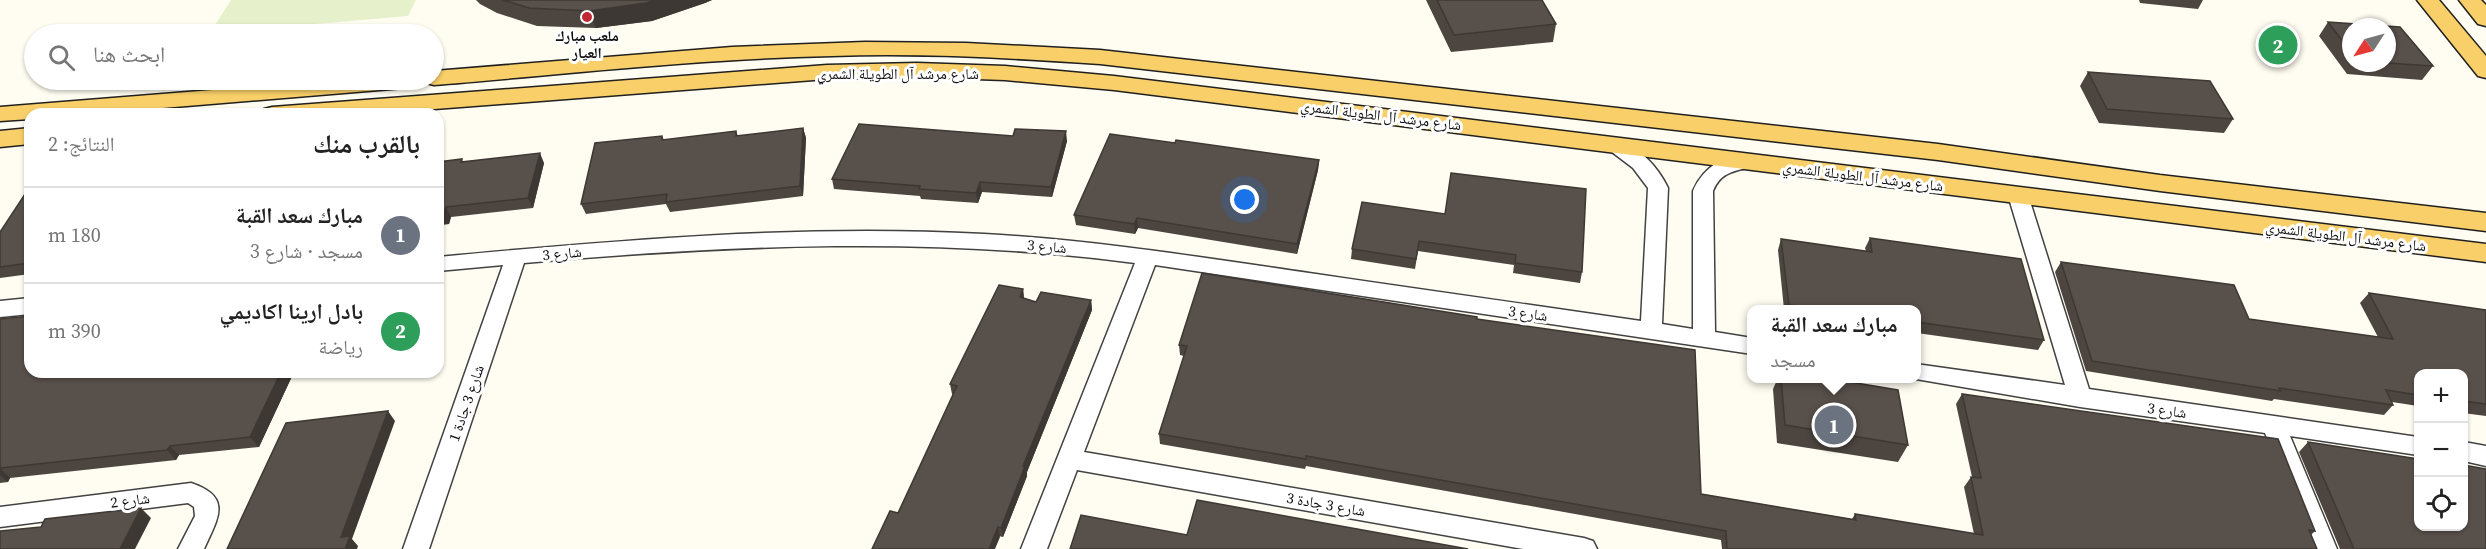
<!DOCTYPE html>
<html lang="ar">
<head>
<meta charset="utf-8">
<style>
  body { margin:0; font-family:"Source Serif 4","Noto Naskh Arabic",serif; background:#f6f6f6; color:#222; direction:rtl }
  .controls { position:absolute; right:18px; bottom:18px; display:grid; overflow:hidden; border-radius:12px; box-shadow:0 2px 4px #0004 }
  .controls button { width:54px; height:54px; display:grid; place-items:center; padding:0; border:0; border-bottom:2px solid #e0e0e0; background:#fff; color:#222; font:30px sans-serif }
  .compass { position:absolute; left:2342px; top:18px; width:54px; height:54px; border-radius:50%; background:#fff; box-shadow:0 2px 4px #0004; rotate:234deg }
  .you { position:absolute; left:1245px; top:200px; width:21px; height:21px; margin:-15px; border:4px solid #fff; border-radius:50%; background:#1a73e8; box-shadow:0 0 0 9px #1a73e833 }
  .badge { display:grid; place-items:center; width:39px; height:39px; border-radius:50%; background:#bf2734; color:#fff; font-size:20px; font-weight:700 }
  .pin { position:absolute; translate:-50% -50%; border:3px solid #fff; box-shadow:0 2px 6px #0006 }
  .popup { position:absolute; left:1747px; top:305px; width:174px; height:78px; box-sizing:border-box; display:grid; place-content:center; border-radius:12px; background:#fff; filter:drop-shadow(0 2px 4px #0005); font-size:20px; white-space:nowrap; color:#767676 }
  .popup b { font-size:22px; color:#222 }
  .popup::after { content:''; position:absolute; left:50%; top:100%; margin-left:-12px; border:12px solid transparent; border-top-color:#fff }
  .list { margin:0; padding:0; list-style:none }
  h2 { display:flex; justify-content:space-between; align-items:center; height:78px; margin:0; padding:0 24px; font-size:26px }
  h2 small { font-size:20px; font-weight:400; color:#767676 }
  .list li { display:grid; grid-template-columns:39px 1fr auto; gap:18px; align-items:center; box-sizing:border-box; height:96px; padding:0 24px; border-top:2px solid #e0e0e0 }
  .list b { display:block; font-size:22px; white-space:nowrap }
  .list p { margin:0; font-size:20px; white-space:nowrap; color:#767676 }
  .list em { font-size:20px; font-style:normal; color:#767676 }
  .icon { flex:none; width:33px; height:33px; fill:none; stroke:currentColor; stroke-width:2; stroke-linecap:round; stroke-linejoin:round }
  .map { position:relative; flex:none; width:2486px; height:549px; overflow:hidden; direction:ltr }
  .search { position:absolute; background:#fff; box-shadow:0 2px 4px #0004; left:24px; top:24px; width:420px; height:66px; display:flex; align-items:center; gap:15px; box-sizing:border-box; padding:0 21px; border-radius:33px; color:#767676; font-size:22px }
  .panel { position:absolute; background:#fff; box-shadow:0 2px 4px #0004; left:24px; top:108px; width:420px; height:270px; border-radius:18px; direction:rtl }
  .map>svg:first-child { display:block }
  .pitch { fill:#e6f1cc }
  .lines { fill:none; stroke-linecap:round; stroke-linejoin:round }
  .minor-casing { stroke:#424242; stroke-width:3 }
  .major-casing { stroke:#202020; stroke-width:3 }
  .minor { fill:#fff; fill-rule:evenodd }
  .major { fill:#f8cf68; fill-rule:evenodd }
  .wall { fill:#4c4540; fill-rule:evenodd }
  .shaded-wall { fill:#3e3834 }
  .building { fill:#58504b; stroke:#3e3834; stroke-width:1.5 }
  .poi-dot { fill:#bf2734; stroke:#fff; stroke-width:2 }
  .labels { text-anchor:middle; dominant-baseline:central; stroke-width:6; stroke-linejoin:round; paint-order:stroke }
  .poi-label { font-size:15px; font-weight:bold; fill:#0f0f0f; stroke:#fff }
  .street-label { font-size:15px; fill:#0f0f0f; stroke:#fff }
</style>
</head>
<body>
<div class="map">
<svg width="2486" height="549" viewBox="0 0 2486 549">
  <rect width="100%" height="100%" fill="#fffcf1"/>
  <path class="pitch" d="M231 0H416L408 16 210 33Z"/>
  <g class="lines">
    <defs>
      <path id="minor" d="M1615 139C1638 145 1658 167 1668 188L1662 324 1693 329V191C1703 167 1728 150 1755 158L1758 162 1755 166C1736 171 1721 171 1713 191L1715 332 1752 338V354L1155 265 1084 452 1584 538 1593 541 1597 549H1523L1077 470 1047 549H1021L1135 263C932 236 728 245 524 263L429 549H403L503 265 438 271V257C619 240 802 224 984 234 1095 240 1206 258 1316 274 1424 290 1532 305 1641 321L1648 188 1633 168 1608 149 1606 145 1608 141Z
        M2018 188 2025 190 2028 195 2089 389 2418 437V455L2290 436 2337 549H2311L2265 433 2080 407 1910 378H1916V364L2065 385 2008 195 2011 190Z
        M30 298V314L0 317V301Z
        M2464 442 2486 446V466L2464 461Z
        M191 483C233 497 218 518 204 549H178L195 516 194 507 188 503 0 527V507Z"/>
      <path id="major" d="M2417 0H2439L2486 56V78L2478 76Z
        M2459 0H2481L2486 5V26L2478 24Z
        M865 42 966 43 1100 50 1938 144 2160 175 2486 213V231L2160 191 1938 160 1100 64C1011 58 922 53 832 56 699 59 567 74 434 85L426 83 416 87 90 114H30V119L0 121V107L336 80H434V71L732 47Z
        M917 63 1005 66 1114 76 2486 244V262L1114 90 1005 80 917 77 827 79 369 114H260L264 109 272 107 827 65Z
        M30 128V144L0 147V131Z"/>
    </defs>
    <use href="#minor" class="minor-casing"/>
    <use href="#major" class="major-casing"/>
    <use href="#minor" class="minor"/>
    <use href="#major" class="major"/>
  </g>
  <path class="wall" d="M476 0H712L705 3 652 21 596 28 537 26 497 13 480 4Z
    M1426 0H1542L1556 24 1553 42 1451 52Z
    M2139 0H2203L2198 9 2140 3Z
    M2328 22 2400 27 2433 66 2422 80 2347 74 2319 36ZM2351 27H2387V63H2351Z
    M2088 72 2233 119 2224 133 2099 123 2080 86Z
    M803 128 806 138 803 196 670 212 666 204 586 214 581 204 662 136 664 140 736 131 738 136Z
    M1067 141 1052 197 982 192 978 203 921 199 920 196 834 189 832 179Z
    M1175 143 1319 160 1318 170 1297 254 1138 228 1135 234 1076 225 1074 215Z
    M462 159 463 162 544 163 533 208 451 217 449 224 438 225V162Z
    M30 188V274L0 278V232Z
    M1362 202 1582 272 1580 283 1513 273 1514 265 1418 251 1415 269 1351 259 1352 249Z
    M1870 238 2044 340 2038 350 1917 333V309H1784L1778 250 1781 239 1866 251 1865 248Z
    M2061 262 2249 319 2378 337 2360 303 2369 293 2486 310V416L2463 413V374H2418V406L2392 402 2393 405 2384 415 2274 399 2272 401 2086 371 2055 272Z
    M1023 289 1024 298 1036 302 1091 300 1092 310 1027 472V476L1003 537 898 513 953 395 952 394 950 384Z
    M0 319 294 372 259 447 179 455 176 460 10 478 8 482 0 483Z
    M1477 319 1701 494 1852 519 1855 514 1974 534 1964 487 1971 477H1972L1956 404 1962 394 2315 531 2311 535 2317 549H1722L1721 540 1306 466 1305 469 1160 444 1159 434 1184 356 1180 355 1179 345Z
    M1778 378H1826L1908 445 1898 462 1777 443 1773 389Z
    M2308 442 2486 549H2340L2299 452Z"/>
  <path class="shaded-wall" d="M657 0H712L705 3 652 21 596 28 589 11Z
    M803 128 806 138 803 196 800 186Z
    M1066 131 1067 141 1052 197 1051 187Z
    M540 153 544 163 533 208 528 198Z
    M1319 160 1318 170 1297 254V244Z
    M980 182 982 192 978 203 976 193Z
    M446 207 451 217 449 224 438 225V214Z
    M1137 218 1138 228 1135 234 1134 224Z
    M1023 289 1024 299 1020 297Z
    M1091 300 1092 310 1027 472V476L1003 537 1001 528 1023 466Z
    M281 372H294L259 447 250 437Z
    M388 411 395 421 352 539 358 546 357 549H345L341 537Z
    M170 446 179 455 176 460 167 450Z
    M0 468 10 478 8 482 0 475Z
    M141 508 151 518 135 549H120Z
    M998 527 1000 537 995 549H989Z"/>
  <path class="building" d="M503 0H657L646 3 589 11 529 8Z
    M1437 0H1542L1556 24 1454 35Z
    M2328 22 2400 27 2433 66 2387 63V27H2351V52Z
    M2088 72 2210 81 2233 119 2107 109Z
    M859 124 1013 136 1015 129 1066 131 1051 187 980 182 976 193 919 189 920 186 832 179Z
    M803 128 800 186 666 202 667 194 581 204 595 143 662 136V140L736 131V136Z
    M1110 134 1175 143 1176 140 1319 160 1297 244 1137 218 1134 224 1074 215Z
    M540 153 528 198 446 207 444 213 438 214V162L462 159 461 162Z
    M1451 173 1586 189 1582 272 1515 263 1516 255 1419 241 1416 259 1352 249 1362 202 1445 214Z
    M29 188H30V263L0 267V232Z
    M1870 238 2021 259 2044 340 1917 322V309H1821L1789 305 1781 239 1872 252Z
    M2061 262 2234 285 2249 319 2393 339 2369 293 2486 310V404L2463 401V374H2418V395L2386 390 2393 405 2279 388 2281 391 2092 361Z
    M1202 273 1477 317V319L1695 350 1701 494 1856 520 1855 514 1983 535 1971 477 1981 478 1962 394 2278 439 2315 531 2309 530 2317 549H1727L1726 531 1306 456V459L1159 434 1187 346 1179 345Z
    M999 285 1023 289 1020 297 1036 302 1041 292 1091 300 1023 466H1025L1001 528 998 527 989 549H872L890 511 898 513 957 386 950 384Z
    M30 316V372H281L250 437 170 446 167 450 0 468V319Z
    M1781 378H1826L1898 390 1908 445 1785 425Z
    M388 411 341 537 350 536 345 549H227L286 423Z
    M2308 442 2418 459V526H2463V465L2486 469V549H2354Z
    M1197 500 1468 549H1070L1081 515 1187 535Z
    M141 508 120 549H0V531L41 527 45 519Z"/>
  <circle class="poi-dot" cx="587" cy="17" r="6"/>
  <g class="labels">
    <g class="poi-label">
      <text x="587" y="35">ملعب مبارك<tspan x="587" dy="17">العيار</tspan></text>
    </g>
    <g class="street-label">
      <text x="898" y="73">شارع مرشد آل الطويلة الشمري</text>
      <text transform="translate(1381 115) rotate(7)">شارع مرشد آل الطويلة الشمري</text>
      <text transform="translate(1863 176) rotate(7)">شارع مرشد آل الطويلة الشمري</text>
      <text transform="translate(2346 236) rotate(7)">شارع مرشد آل الطويلة الشمري</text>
      <text transform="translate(1047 246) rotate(5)">شارع 3</text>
      <text transform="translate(562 253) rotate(-5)">شارع 3</text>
      <text transform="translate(1528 313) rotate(8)">شارع 3</text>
      <text transform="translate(466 403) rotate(-71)">شارع 3 جادة 1</text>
      <text transform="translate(2167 410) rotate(8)">شارع 3</text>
      <text transform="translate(130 500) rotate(-7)">شارع 2</text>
      <text transform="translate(1326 504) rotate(10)">شارع 3 جادة 3</text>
    </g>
  </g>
</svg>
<div class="controls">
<button>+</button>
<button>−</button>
<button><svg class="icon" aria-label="locate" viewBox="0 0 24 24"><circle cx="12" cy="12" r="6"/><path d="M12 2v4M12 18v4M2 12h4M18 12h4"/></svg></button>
</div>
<svg class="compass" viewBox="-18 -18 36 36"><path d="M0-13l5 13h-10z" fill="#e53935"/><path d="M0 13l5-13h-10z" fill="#767676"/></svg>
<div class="you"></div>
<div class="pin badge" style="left:1834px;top:425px;background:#6b7280">1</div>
<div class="popup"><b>مبارك سعد القبة</b>مسجد</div>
<div class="pin badge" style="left:2278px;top:45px;background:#2e9e5b">2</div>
<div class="search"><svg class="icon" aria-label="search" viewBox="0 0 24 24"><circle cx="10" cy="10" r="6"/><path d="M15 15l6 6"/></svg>ابحث هنا</div>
<section class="panel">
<h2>بالقرب منك<small>النتائج: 2</small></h2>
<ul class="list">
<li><span class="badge" style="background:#6b7280">1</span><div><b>مبارك سعد القبة</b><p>مسجد · شارع 3</p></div><em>180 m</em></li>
<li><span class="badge" style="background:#2e9e5b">2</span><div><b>بادل ارينا اكاديمي</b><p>رياضة</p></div><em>390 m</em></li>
</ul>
</section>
</div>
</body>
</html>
